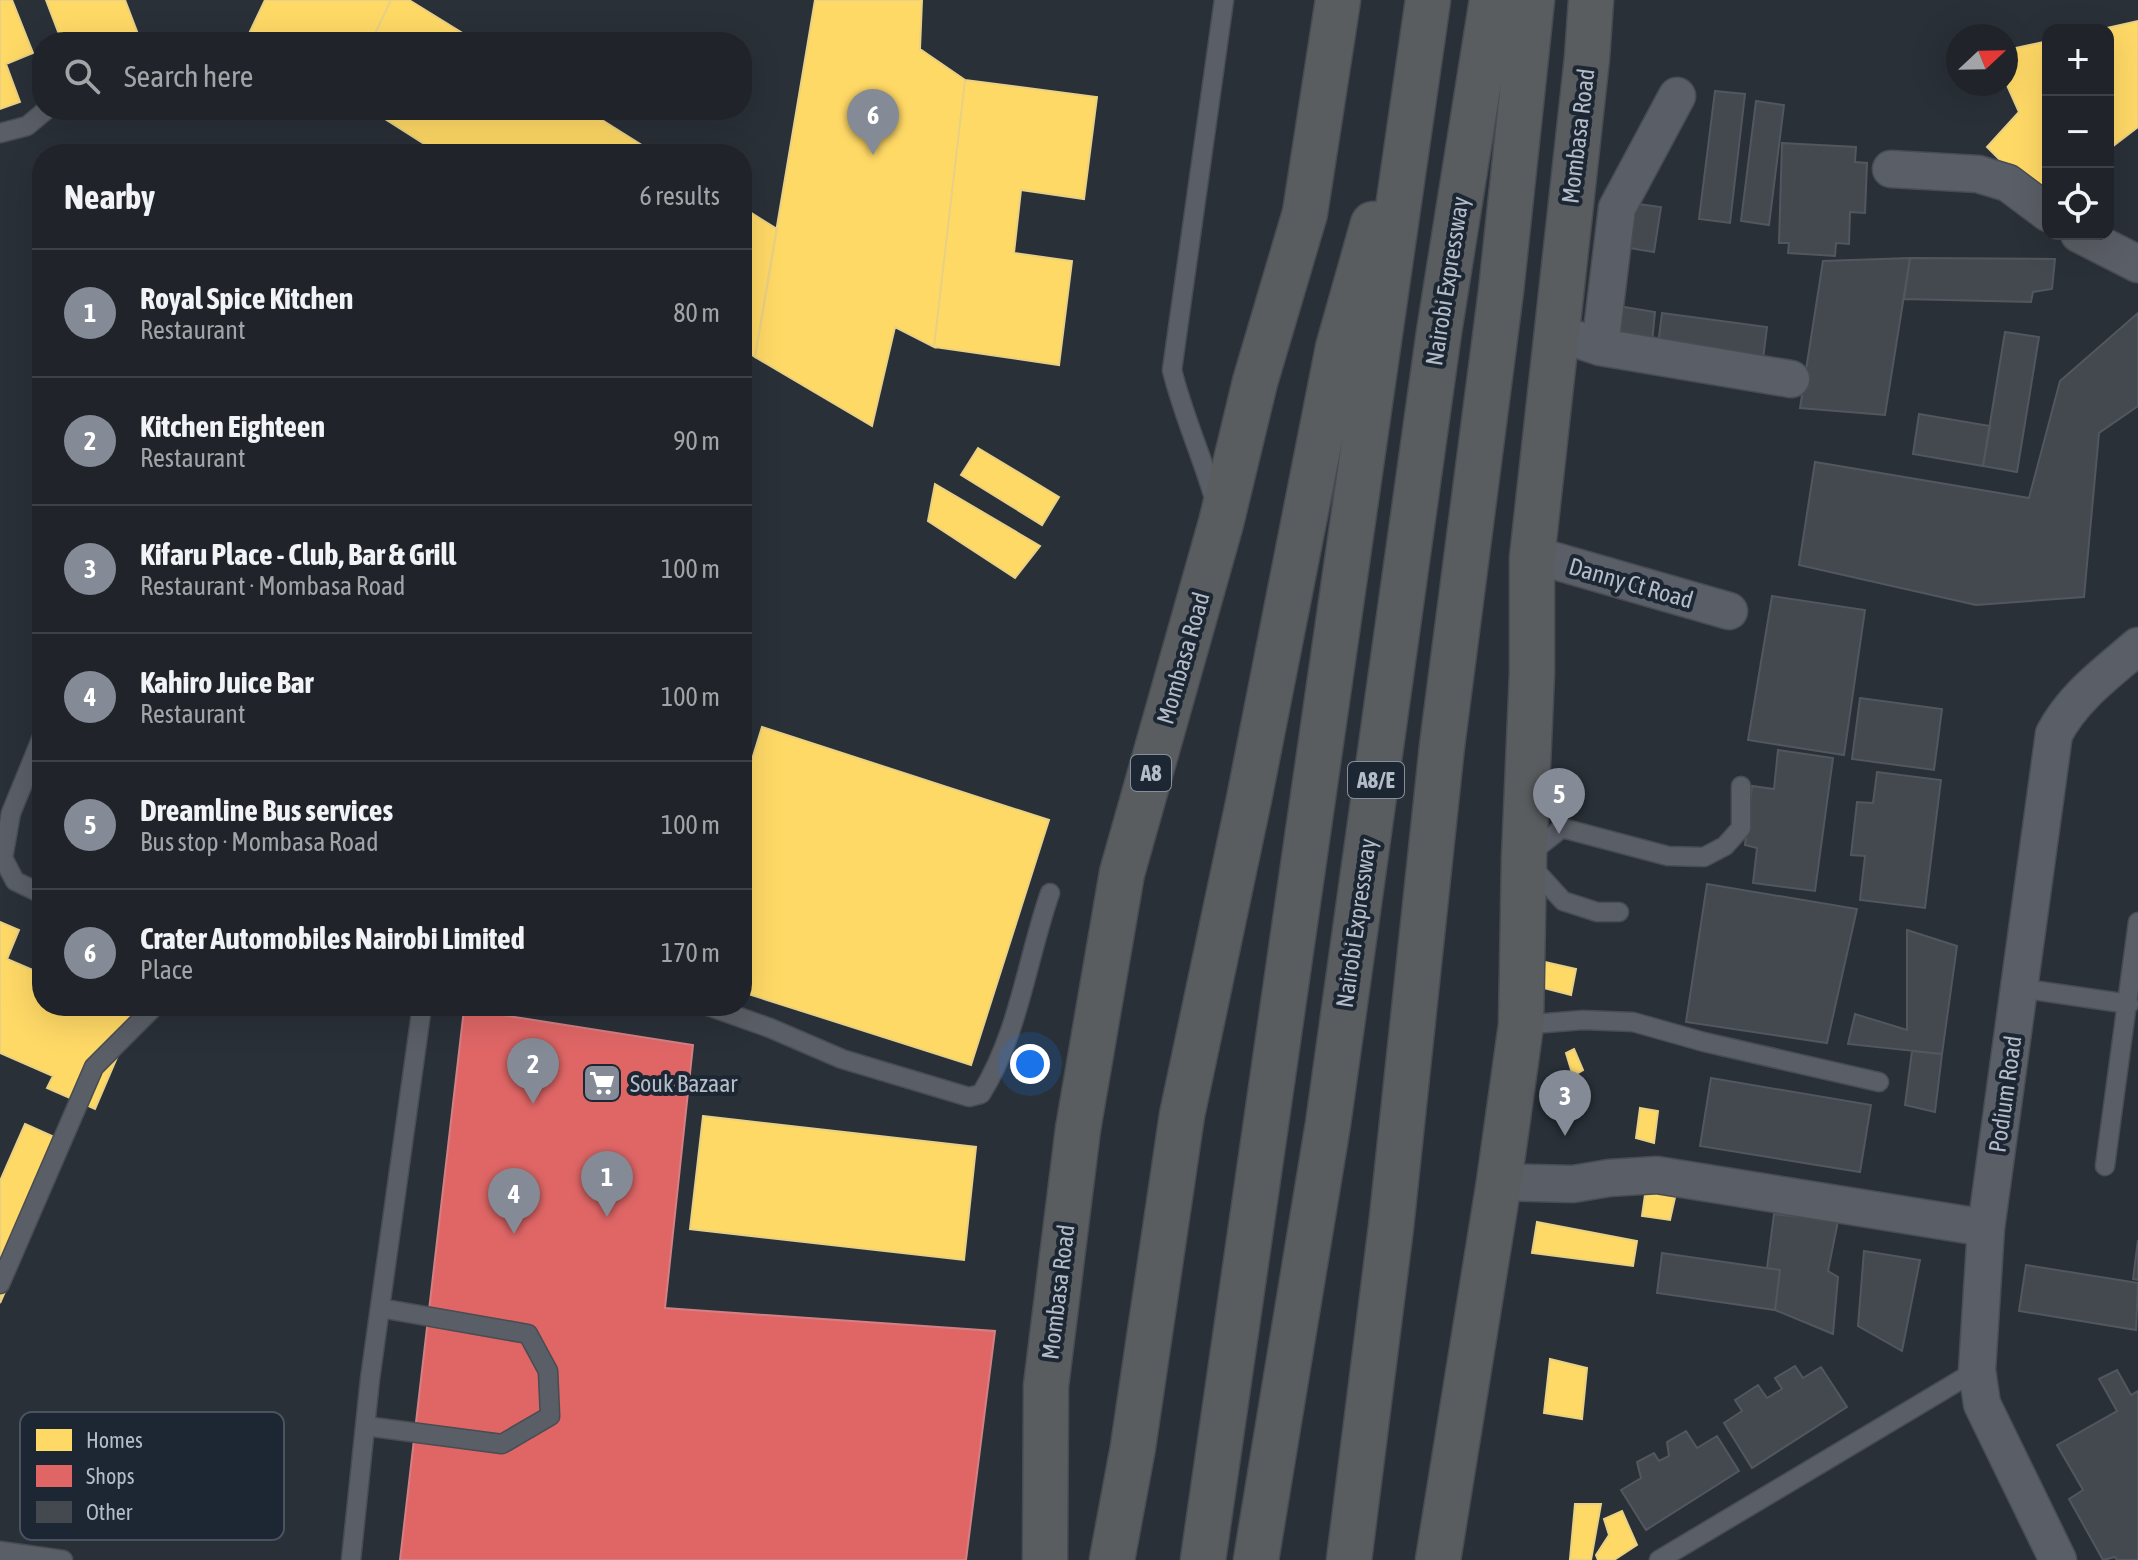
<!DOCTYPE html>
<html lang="en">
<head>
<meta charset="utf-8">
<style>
  body { margin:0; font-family:"Asap Condensed",sans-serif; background:#2d3036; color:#f1f3f6 }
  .controls { position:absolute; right:24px; top:24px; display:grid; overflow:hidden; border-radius:16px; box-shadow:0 8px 32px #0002 }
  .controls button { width:72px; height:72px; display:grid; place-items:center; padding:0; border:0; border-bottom:2px solid #3d4147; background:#20242a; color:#f1f3f6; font:40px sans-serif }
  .compass { position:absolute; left:1946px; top:24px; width:72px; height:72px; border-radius:50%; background:#20242a; box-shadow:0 8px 32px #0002; rotate:68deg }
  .you { position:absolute; left:1030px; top:1064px; width:28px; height:28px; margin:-20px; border:6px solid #fff; border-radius:50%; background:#1a73e8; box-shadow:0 0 0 12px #1a73e833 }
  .badge { display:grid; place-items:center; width:52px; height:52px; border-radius:50%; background:#848b96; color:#fff; font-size:26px; font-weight:700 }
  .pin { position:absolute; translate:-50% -66px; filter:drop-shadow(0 2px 4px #0008) }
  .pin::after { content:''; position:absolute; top:42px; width:28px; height:24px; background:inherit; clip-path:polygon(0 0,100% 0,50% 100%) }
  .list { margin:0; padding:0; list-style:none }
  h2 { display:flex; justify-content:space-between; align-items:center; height:104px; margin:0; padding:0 32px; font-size:34px }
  h2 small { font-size:26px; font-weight:400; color:#a2a4a8 }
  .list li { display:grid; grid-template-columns:52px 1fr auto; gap:24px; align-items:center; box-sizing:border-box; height:128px; padding:0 32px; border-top:2px solid #3d4147 }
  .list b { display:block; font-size:30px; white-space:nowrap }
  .list p { margin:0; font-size:26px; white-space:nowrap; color:#a2a4a8 }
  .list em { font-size:26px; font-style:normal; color:#a2a4a8 }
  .icon { flex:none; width:44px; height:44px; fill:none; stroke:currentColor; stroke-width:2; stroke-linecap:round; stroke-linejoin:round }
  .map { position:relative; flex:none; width:2138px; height:1560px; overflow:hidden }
  .search { position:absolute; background:#20242a; box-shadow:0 8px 32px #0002; left:32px; top:32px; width:720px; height:88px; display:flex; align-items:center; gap:20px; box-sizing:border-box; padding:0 28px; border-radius:32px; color:#a2a4a8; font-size:30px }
  .panel { position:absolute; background:#20242a; box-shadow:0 8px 32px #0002; left:32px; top:144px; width:720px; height:872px; border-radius:32px }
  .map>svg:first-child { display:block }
  .homes { fill:#ffd966; stroke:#e8d084; stroke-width:2 }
  .shops { fill:#e06666; stroke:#d38084; stroke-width:2 }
  .building { fill:#444950; stroke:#52575f; stroke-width:2 }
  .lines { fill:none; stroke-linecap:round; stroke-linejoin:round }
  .lane-casing { stroke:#484c53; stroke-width:21 }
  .street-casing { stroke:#484c53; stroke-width:39 }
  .highway-casing { stroke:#474c53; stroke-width:47 }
  .lane { stroke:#5a5e66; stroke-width:18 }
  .street { stroke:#5a5e66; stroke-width:36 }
  .highway { stroke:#5a5d60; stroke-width:44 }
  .labels { text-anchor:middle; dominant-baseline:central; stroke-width:8; stroke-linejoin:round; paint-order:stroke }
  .shield { fill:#1d2633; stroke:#878f9c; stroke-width:2 }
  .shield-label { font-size:22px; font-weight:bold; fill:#b4bcc9 }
  .street-label { font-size:24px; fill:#b4bcc9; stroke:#1d2633 }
  .poi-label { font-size:24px; fill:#b4bcc9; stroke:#1d2633; text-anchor:start }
  .key { fill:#1d2633; stroke:#4a5360; stroke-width:2 }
  .key-label { font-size:22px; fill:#b4bcc9 }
</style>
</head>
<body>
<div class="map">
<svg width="2138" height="1560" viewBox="0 0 2138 1560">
  <rect width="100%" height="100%" fill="#2a3038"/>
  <path class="homes" d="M0 0H12L33 53 6 64 20 102 0 109Z
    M46 0H125L141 42H62Z
    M265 0H391L371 42H245Z
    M391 0H409L477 42H371Z
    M815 0H922L920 49 965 80 934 347 895 327 872 426 755 357Z
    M2138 21V127L2108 150V30H2098Z
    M2048 41V196L2041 201 1987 147 2019 112 2006 83V50Z
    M965 80 1097 97 1084 199 1021 190 1014 253 1072 261 1059 365 934 347Z
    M371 110H586L656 154H440Z
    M742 207 777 229 755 357 742 348Z
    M978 448 1059 497 1042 525 961 475Z
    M935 484 1040 546 1015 578 928 521Z
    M762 727 1049 820 971 1065 742 992V792Z
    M0 922 19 930 7 959 42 974V1006H139L95 1109 47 1088 53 1076 0 1053Z
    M1545 962 1576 969 1571 995 1540 987Z
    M1574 1049 1583 1070 1573 1076 1566 1053Z
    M1640 1108 1658 1111 1654 1143 1636 1138Z
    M703 1116 976 1147 964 1260 690 1229Z
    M25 1124 70 1144 0 1303V1181Z
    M1646 1188 1676 1193 1670 1220 1642 1216Z
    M1537 1222 1637 1241 1633 1266 1532 1253Z
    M1550 1359 1587 1368 1582 1419 1544 1413Z
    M1575 1504H1601L1591 1560 1570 1559Z
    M1622 1511 1637 1545 1614 1560H1598L1596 1555 1609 1535 1604 1519Z"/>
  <path class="shops" d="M464 1009 693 1045 665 1308 995 1331 966 1560H400Z"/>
  <path class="building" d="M1715 91 1745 94 1730 223 1699 219Z
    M1756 101 1784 105 1769 225 1741 221Z
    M1782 143 1856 147 1855 162 1867 163 1865 213 1850 212 1849 244 1836 243 1835 256 1788 253 1789 243H1779Z
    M1630 203 1661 207 1654 252 1623 247Z
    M1910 258 1885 415 1800 408 1823 261Z
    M1910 258 2055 259 2052 289 2033 292 2031 302 1904 299Z
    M1612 305 1655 312 1652 343 1606 338Z
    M1662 313 1767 327 1763 359 1658 345Z
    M2138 313V406L2099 433 2084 597 1976 605 1799 565 1815 462 2029 498 2060 381Z
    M2005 332 2039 337 2017 472 1983 466Z
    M1919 414 1990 426 1983 466 1913 454Z
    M1772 596 1865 610 1844 755 1748 740Z
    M1860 698 1942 709 1934 770 1852 759Z
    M1778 750 1833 758 1815 891 1753 883 1757 848 1745 845 1752 786 1774 789Z
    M1877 772 1941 780 1925 908 1860 900 1865 856 1851 855 1857 802 1873 803Z
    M1707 884 1857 909 1827 1043 1686 1022Z
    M1907 930 1957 946 1942 1054 1848 1044 1855 1014 1907 1030Z
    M1912 1051 1942 1054 1935 1112 1905 1105Z
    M1711 1078 1871 1105 1860 1172 1700 1146Z
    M1774 1214 1838 1221 1828 1271 1838 1277 1833 1334 1775 1310 1780 1270 1767 1268Z
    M2138 1240V1280L2133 1279Z
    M1864 1251 1920 1260 1902 1351 1858 1326Z
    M1662 1253 1780 1270 1775 1310 1657 1293Z
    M2026 1265 2138 1283 2136 1330 2019 1311Z
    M1795 1366 1803 1378 1821 1367 1847 1407 1752 1468 1724 1423 1742 1411 1735 1400 1758 1385 1767 1398 1782 1389 1775 1378Z
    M2117 1370 2131 1395 2138 1391V1560H2117L2115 1557 2103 1560 2069 1499 2083 1490 2057 1445 2117 1411 2099 1379Z
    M1686 1431 1697 1448 1717 1436 1739 1471 1646 1530 1621 1490 1641 1478 1637 1462 1654 1453 1659 1461 1669 1456 1667 1442Z"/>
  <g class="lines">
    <defs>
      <path id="lane" d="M0 133 27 126 45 111
        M1215 501C1202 456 1183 415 1172 370L1224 0
        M42 737 11 813 3 858 15 881 42 894
        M1619 912H1597L1563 901 1524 858 1562 828 1668 856 1704 857 1725 846 1741 828V786
        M2019 988 2129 1004
        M708 1006 770 1028 842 1059 969 1097 981 1094C1019 1033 1027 959 1050 893
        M1521 1025 1583 1020 1633 1022 1704 1042 1879 1082
        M2105 1166 2138 922
        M0 1284 94 1067 155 1006
        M365 1426 502 1444 550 1416 548 1371 528 1334 380 1308
        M0 1551 63 1560
        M351 1560 370 1379 422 1006
        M1659 1560 1977 1370"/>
      <path id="street" d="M1891 169 1978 174 2008 183 2048 213
        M2079 234 2138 264
        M1579 340 1600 347 1791 379
        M1600 347 1617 208 1677 96
        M1532 558 1548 559 1729 611
        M1499 1182 1573 1184 1609 1178 1657 1175 1986 1228
        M2058 1560 1982 1404 1977 1370 1986 1228 2054 734C2073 697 2107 673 2138 646"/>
      <path id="highway" d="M1045 1560 1046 1386 1078 1129 1122 873 1221 523 1255 382 1305 213 1338 0
        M1112 1560 1133 1447 1182 1115 1249 799 1338 348 1373 224
        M1203 1560 1428 0
        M1256 1560 1328 1124 1439 332 1492 0
        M1349 1560 1391 1227 1442 746 1501 291 1532 0
        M1438 1560 1499 1182 1521 1025 1524 858 1532 673V558L1587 58 1591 0"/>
    </defs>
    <use href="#lane" class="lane-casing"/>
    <use href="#street" class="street-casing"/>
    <use href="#highway" class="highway-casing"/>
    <use href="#lane" class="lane"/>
    <use href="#street" class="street"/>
    <use href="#highway" class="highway"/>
  </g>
  <defs>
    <symbol id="supermarket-square" viewBox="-11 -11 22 22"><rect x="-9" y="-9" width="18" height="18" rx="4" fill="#848b96" stroke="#1d2633"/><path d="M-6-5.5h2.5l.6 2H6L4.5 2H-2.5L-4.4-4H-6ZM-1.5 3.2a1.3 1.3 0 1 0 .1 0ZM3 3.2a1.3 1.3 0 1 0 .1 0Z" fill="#fff"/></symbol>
  </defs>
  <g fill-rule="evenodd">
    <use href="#supermarket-square" x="580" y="1061" width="44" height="44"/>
  </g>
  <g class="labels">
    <g class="shield">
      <rect x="1131" y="755" width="40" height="36" rx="6"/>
      <rect x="1348" y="762" width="56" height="36" rx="6"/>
    </g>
    <g class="shield-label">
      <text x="1151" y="773">A8</text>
      <text x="1376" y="780">A8/E</text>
    </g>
    <g class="street-label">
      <text transform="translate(1578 136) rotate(-83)">Mombasa Road</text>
      <text transform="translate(1447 281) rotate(-81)">Nairobi Expressway</text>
      <text transform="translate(1631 583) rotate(16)">Danny Ct Road</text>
      <text transform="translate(1183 658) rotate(-74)">Mombasa Road</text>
      <text transform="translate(1356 923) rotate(-82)">Nairobi Expressway</text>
      <text transform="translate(2005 1094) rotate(-82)">Podium Road</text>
      <text transform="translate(1058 1292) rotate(-83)">Mombasa Road</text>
    </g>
    <g class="poi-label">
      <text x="630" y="1083">Souk Bazaar</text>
    </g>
  </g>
  <rect x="20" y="1412" width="264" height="128" rx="12" class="key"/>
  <rect x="36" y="1429" width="36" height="22" fill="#ffd966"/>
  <rect x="36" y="1465" width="36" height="22" fill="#e06666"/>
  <rect x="36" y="1501" width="36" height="22" fill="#444950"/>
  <g class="key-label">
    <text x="86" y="1448">Homes</text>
    <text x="86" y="1484">Shops</text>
    <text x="86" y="1520">Other</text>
  </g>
</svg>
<div class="controls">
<button>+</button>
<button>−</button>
<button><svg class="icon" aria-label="locate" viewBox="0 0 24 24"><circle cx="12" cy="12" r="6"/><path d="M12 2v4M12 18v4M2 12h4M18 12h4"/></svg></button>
</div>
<svg class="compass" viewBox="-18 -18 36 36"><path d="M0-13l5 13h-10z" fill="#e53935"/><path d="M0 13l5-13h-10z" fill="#a2a4a8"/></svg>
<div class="you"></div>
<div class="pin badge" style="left:607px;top:1217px">1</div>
<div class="pin badge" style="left:533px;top:1104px">2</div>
<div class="pin badge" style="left:1565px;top:1136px">3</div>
<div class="pin badge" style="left:514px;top:1234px">4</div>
<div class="pin badge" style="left:1559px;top:834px">5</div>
<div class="pin badge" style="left:873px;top:155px">6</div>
<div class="search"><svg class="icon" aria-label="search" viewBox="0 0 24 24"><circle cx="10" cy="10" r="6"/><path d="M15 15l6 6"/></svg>Search here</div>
<section class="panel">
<h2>Nearby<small>6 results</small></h2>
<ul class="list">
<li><span class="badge">1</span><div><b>Royal Spice Kitchen</b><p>Restaurant</p></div><em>80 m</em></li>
<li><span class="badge">2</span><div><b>Kitchen Eighteen</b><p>Restaurant</p></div><em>90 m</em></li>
<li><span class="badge">3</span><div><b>Kifaru Place - Club, Bar &amp; Grill</b><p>Restaurant · Mombasa Road</p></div><em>100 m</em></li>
<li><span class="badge">4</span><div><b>Kahiro Juice Bar</b><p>Restaurant</p></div><em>100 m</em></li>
<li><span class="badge">5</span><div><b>Dreamline Bus services</b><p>Bus stop · Mombasa Road</p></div><em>100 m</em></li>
<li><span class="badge">6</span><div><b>Crater Automobiles Nairobi Limited</b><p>Place</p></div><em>170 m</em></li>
</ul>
</section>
</div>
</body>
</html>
